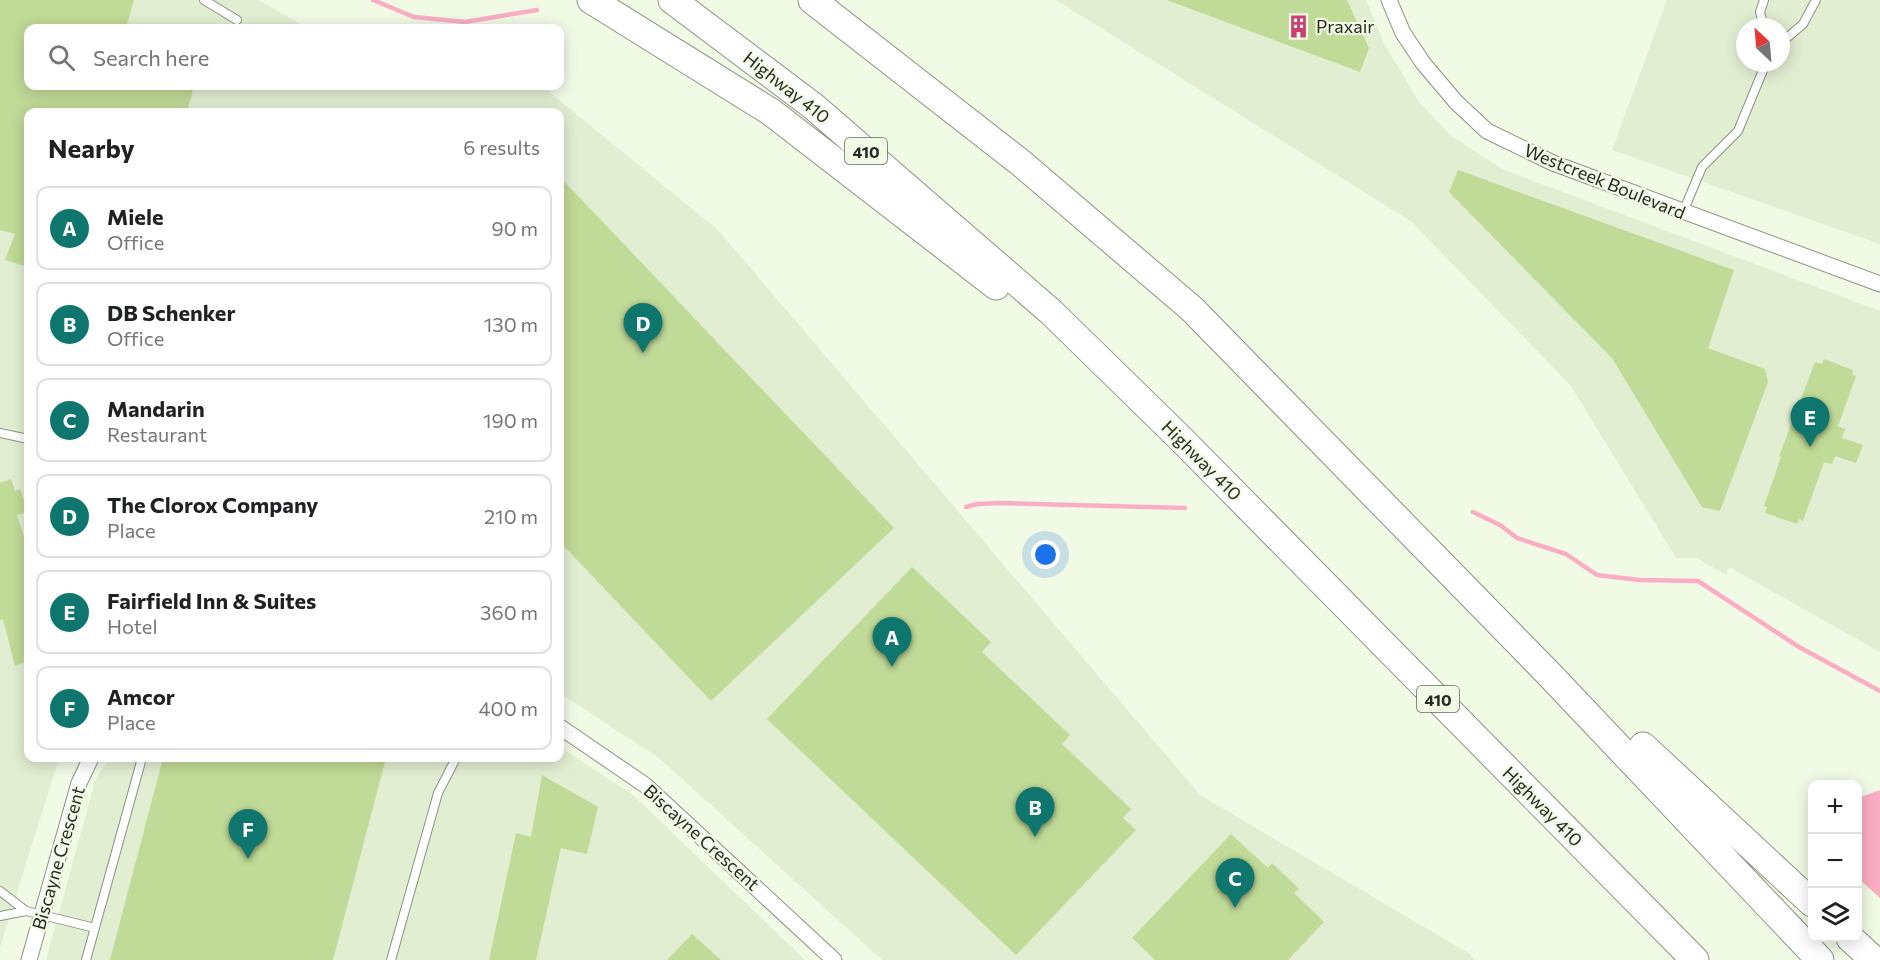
<!DOCTYPE html>
<html lang="en">
<head>
<meta charset="utf-8">
<style>
  body { margin:0; font-family:Commissioner,sans-serif; background:#f2f2f2; color:#202124 }
  .controls { position:absolute; right:18px; bottom:18px; display:grid; overflow:hidden; border-radius:12px; box-shadow:0 3px 15px #0003 }
  .controls button { width:54px; height:54px; display:grid; place-items:center; padding:0; border:0; border-bottom:2px solid #e0e0e0; background:#fff; color:#202124; font:30px sans-serif }
  .compass { position:absolute; left:1736px; top:18px; width:54px; height:54px; border-radius:50%; background:#fff; box-shadow:0 3px 15px #0003; rotate:334deg }
  .you { position:absolute; left:1046px; top:555px; width:21px; height:21px; margin:-15px; border:4px solid #fff; border-radius:50%; background:#1a73e8; box-shadow:0 0 0 9px #1a73e833 }
  .badge { display:grid; place-items:center; width:39px; height:39px; border-radius:50%; background:#0f766e; color:#fff; font-size:20px; font-weight:700 }
  .pin { position:absolute; translate:-50% -50px; filter:drop-shadow(0 2px 3px #0008) }
  .pin::after { content:''; position:absolute; top:32px; width:21px; height:18px; background:inherit; clip-path:polygon(0 0,100% 0,50% 100%) }
  .list { margin:0; padding:0; list-style:none }
  h2 { display:flex; justify-content:space-between; align-items:center; height:78px; margin:0; padding:0 24px; font-size:26px }
  h2 small { font-size:20px; font-weight:400; color:#757577 }
  .list li { display:grid; grid-template-columns:39px 1fr auto; gap:18px; align-items:center; box-sizing:border-box; height:84px; margin:0 12px 12px; padding:0 12px; border:2px solid #e0e0e0; border-radius:12px }
  .list b { display:block; font-size:22px; white-space:nowrap }
  .list p { margin:0; font-size:20px; white-space:nowrap; color:#757577 }
  .list em { font-size:20px; font-style:normal; color:#757577 }
  .icon { flex:none; width:33px; height:33px; fill:none; stroke:currentColor; stroke-width:2; stroke-linecap:round; stroke-linejoin:round }
  .map { position:relative; flex:none; width:1880px; height:960px; overflow:hidden }
  .search { position:absolute; background:#fff; box-shadow:0 3px 15px #0003; left:24px; top:24px; width:540px; height:66px; display:flex; align-items:center; gap:15px; box-sizing:border-box; padding:0 21px; border-radius:12px; color:#757577; font-size:22px }
  .panel { position:absolute; background:#fff; box-shadow:0 3px 15px #0003; left:24px; top:108px; width:540px; height:654px; border-radius:12px }
  .map>svg:first-child { display:block }
  .built { fill:#e2eed2; fill-rule:evenodd }
  .water { fill:#faaec3 }
  .lines { fill:none; stroke-linecap:round; stroke-linejoin:round }
  .stream { stroke:#faaec3; stroke-width:4.5 }
  .building { fill:#c0da97 }
  .lane-casing { stroke:#8b9380; stroke-width:10 }
  .street-casing { stroke:#8b9380; stroke-width:17 }
  .highway-casing { stroke:#8b9380; stroke-width:29 }
  .lane { stroke:#fff; stroke-width:8 }
  .street { stroke:#fff; stroke-width:15 }
  .highway { stroke:#fff; stroke-width:27 }
  .labels { text-anchor:middle; dominant-baseline:central; stroke-width:4.5; stroke-linejoin:round; paint-order:stroke }
  .shield { fill:#f1fae5; stroke:#64685d; stroke-width:1.5 }
  .shield-label { font-size:16px; font-weight:bold; fill:#272a23 }
  .poi-label { font-size:18px; fill:#272a23; stroke:#f1fae5; text-anchor:start }
  .street-label { font-size:18px; fill:#272a23; stroke:#f1fae5 }
</style>
</head>
<body>
<div class="map">
<svg width="1880" height="960" viewBox="0 0 1880 960">
  <rect width="100%" height="100%" fill="#f1fae5"/>
  <path class="built" d="M0 0H258L308 28H28V86H542L718 230 1200 795 1470 954 1474 960H882L659 758 560 693V112H28V758H59L0 947Z
    M1056 0H1366L1384 43 1419 102 1451 136 1504 170 1880 311V652L1729 567 1726 575 1697 558H1676L1571 386 1412 222Z
    M1667 0H1880V244L1612 150ZM1745 27H1781V63H1745Z
    M560 747 632 794 805 960H46L96 778 110 758H560Z"/>
  <path class="water" d="M1880 790V898L1858 878V798Z"/>
  <g class="lines">
    <path class="stream" d="M373 0 414 17 465 22 537 10
      M966 507 977 504 1002 503 1185 508
      M1473 512 1500 525 1517 538 1566 554 1597 575 1639 580 1698 581 1799 647 1880 691"/>
  </g>
  <path class="building" d="M0 0H134L126 28H28V86H194L187 112H28V267L5 260 15 234 0 230Z
    M1167 0H1347L1369 48 1360 72Z
    M1458 170 1734 270 1708 348 1765 369 1768 382 1720 511 1702 507 1612 358 1449 192Z
    M560 177 894 528 711 701 560 542Z
    M1824 359 1853 370 1852 375 1856 376 1838 426 1845 429 1842 438 1863 445 1856 463 1835 456 1832 464 1824 462 1803 521 1799 519 1797 524 1765 513 1767 507 1764 506 1781 457 1779 456 1815 362 1822 364Z
    M11 479 15 491 20 489 28 512 17 515 28 550V661L15 666 3 619 0 620V483Z
    M912 567 991 642 982 652 1070 735 1062 744 1131 809 1123 818 1136 830 1016 955 767 719Z
    M163 758H386L333 960H110Z
    M542 775 598 807 587 854 561 848 536 960H489L516 833 531 837Z
    M1231 834 1268 868 1272 863 1299 889 1294 893 1324 922 1288 960H1155L1132 938Z
    M692 934 721 960H667Z"/>
  <g class="lines">
    <defs>
      <path id="lane" d="M204 0 237 20
        M1764 27 1760 12 1764 0
        M1781 43 1803 24 1816 0
        M1683 212 1702 167 1738 131 1766 63
        M0 433 28 439
        M0 891 26 911 95 928
        M0 916 26 911
        M86 960 142 758
        M391 960 438 793 456 758"/>
      <path id="street" d="M1389 0 1403 33 1423 63 1456 102 1487 131 1553 163 1880 284
        M560 727 645 785 834 960
        M29 960 79 783 91 758"/>
      <path id="highway" d="M591 0 771 112 996 286
        M672 0 813 106 1051 312 1181 439 1695 960
        M812 0 1021 163 1192 309 1548 673 1820 960
        M1643 746 1812 903
        M1850 938 1874 960"/>
    </defs>
    <use href="#lane" class="lane-casing"/>
    <use href="#street" class="street-casing"/>
    <use href="#highway" class="highway-casing"/>
    <use href="#lane" class="lane"/>
    <use href="#street" class="street"/>
    <use href="#highway" class="highway"/>
  </g>
  <defs>
    <symbol id="building-bare" viewBox="-9 -9 18 18"><path d="M-4-6H4V6H1V3H-1V6H-4ZM-2.5-4.3h1.7v1.8h-1.7ZM.8-4.3h1.7v1.8H.8ZM-2.5-1h1.7V.8h-1.7ZM.8-1h1.7V.8H.8Z" fill="#ca3f74" stroke="#f1fae5" stroke-width="2.5" paint-order="stroke"/></symbol>
  </defs>
  <g fill-rule="evenodd">
    <use href="#building-bare" x="1282" y="10" width="33" height="33"/>
  </g>
  <g class="labels">
    <g class="shield">
      <rect x="845" y="138" width="42" height="26" rx="4.5"/>
      <rect x="1417" y="686" width="42" height="26" rx="4.5"/>
    </g>
    <g class="shield-label">
      <text x="866" y="151">410</text>
      <text x="1438" y="699">410</text>
    </g>
    <g class="poi-label">
      <text x="1316" y="26">Praxair</text>
    </g>
    <g class="street-label">
      <text transform="translate(787 87) rotate(38)">Highway 410</text>
      <text transform="translate(1605 181) rotate(22)">Westcreek Boulevard</text>
      <text transform="translate(1202 460) rotate(45)">Highway 410</text>
      <text transform="translate(1543 806) rotate(45)">Highway 410</text>
      <text transform="translate(702 837) rotate(42)">Biscayne Crescent</text>
      <text transform="translate(58 858) rotate(-74)">Biscayne Crescent</text>
    </g>
  </g>
</svg>
<div class="controls">
<button>+</button>
<button>−</button>
<button><svg class="icon" aria-label="layers" viewBox="0 0 24 24"><path d="M12 4l9 5-9 5-9-5zM3 14l9 5 9-5"/></svg></button>
</div>
<svg class="compass" viewBox="-18 -18 36 36"><path d="M0-13l5 13h-10z" fill="#e53935"/><path d="M0 13l5-13h-10z" fill="#757577"/></svg>
<div class="you"></div>
<div class="pin badge" style="left:892px;top:667px">A</div>
<div class="pin badge" style="left:1035px;top:837px">B</div>
<div class="pin badge" style="left:1235px;top:908px">C</div>
<div class="pin badge" style="left:643px;top:353px">D</div>
<div class="pin badge" style="left:1810px;top:447px">E</div>
<div class="pin badge" style="left:248px;top:859px">F</div>
<div class="search"><svg class="icon" aria-label="search" viewBox="0 0 24 24"><circle cx="10" cy="10" r="6"/><path d="M15 15l6 6"/></svg>Search here</div>
<section class="panel">
<h2>Nearby<small>6 results</small></h2>
<ul class="list">
<li><span class="badge">A</span><div><b>Miele</b><p>Office</p></div><em>90 m</em></li>
<li><span class="badge">B</span><div><b>DB Schenker</b><p>Office</p></div><em>130 m</em></li>
<li><span class="badge">C</span><div><b>Mandarin</b><p>Restaurant</p></div><em>190 m</em></li>
<li><span class="badge">D</span><div><b>The Clorox Company</b><p>Place</p></div><em>210 m</em></li>
<li><span class="badge">E</span><div><b>Fairfield Inn &amp; Suites</b><p>Hotel</p></div><em>360 m</em></li>
<li><span class="badge">F</span><div><b>Amcor</b><p>Place</p></div><em>400 m</em></li>
</ul>
</section>
</div>
</body>
</html>
